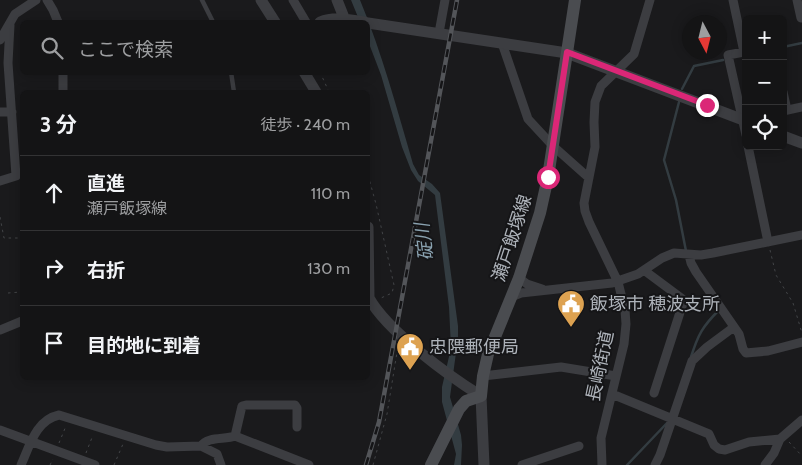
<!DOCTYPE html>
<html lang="ja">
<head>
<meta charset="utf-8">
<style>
  body { margin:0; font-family:Cabin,"Noto Sans JP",sans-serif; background:#212122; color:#f1f3f6 }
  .controls { position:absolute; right:15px; top:15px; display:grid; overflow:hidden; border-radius:8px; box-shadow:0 2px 12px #0003 }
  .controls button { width:45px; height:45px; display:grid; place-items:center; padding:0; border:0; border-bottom:1px solid #333334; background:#141415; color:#f1f3f6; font:25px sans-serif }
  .compass { position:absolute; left:682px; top:15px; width:45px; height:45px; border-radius:50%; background:#141415; box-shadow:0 2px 12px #0003; rotate:173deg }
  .stop { position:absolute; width:15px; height:15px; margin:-11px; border:4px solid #db2777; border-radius:50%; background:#fff }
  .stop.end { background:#db2777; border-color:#fff; box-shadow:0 1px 5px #0008 }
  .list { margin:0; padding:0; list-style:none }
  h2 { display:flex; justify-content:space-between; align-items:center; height:65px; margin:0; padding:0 20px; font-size:21px }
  h2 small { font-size:16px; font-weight:400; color:#9d9ea0 }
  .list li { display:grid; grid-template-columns:32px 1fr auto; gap:15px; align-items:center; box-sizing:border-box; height:75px; padding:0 20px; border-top:1px solid #333334 }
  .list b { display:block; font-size:19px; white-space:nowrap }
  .list p { margin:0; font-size:16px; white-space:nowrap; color:#9d9ea0 }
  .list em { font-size:16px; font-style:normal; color:#9d9ea0 }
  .icon { flex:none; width:28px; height:28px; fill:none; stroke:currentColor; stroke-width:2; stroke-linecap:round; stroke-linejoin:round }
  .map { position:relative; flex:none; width:802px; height:465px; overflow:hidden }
  .search { position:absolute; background:#141415; box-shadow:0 2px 12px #0003; left:20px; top:20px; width:350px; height:55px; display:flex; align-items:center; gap:12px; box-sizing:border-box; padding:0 18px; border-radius:8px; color:#9d9ea0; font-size:19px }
  .panel { position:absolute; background:#141415; box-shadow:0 2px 12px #0003; left:20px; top:90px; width:350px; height:290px; border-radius:8px }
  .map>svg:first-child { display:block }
  .water { fill:#333c41 }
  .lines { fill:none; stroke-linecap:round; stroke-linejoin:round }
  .stream { stroke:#333c41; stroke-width:2.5 }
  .path { stroke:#424447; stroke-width:1; stroke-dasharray:2.5 4; stroke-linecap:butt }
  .service { stroke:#3c3d41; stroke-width:4.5 }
  .minor { stroke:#3c3d41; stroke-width:9 }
  .tertiary { stroke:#3c3d41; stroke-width:11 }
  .secondary { stroke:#4a4c50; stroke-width:12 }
  .rail-casing { stroke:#535559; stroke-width:4.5 }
  .rail { stroke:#151517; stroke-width:2.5; stroke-dasharray:8; stroke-linecap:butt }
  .route { stroke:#db2777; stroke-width:6 }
  .labels { text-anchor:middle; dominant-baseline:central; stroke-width:4; stroke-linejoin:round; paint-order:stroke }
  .street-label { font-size:18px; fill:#aeb3ba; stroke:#151517 }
  .poi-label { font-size:18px; fill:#aeb3ba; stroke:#151517; text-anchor:start }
  .water-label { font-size:19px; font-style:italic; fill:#8aa2b0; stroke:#151517 }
</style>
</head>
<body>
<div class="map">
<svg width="802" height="465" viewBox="0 0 802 465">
  <rect width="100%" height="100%" fill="#1a1a1c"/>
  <path class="water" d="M351 0H360C382 53 397 109 413 164L419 175 432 184 440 193 458 326V338L450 397 461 435 462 445 461 465H454L456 454 442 402V387L451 348 449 307 435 195 418 181 411 170 402 147 381 75 368 41V22H360Z"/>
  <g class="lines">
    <path class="stream" d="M783 47 802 43
      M682 89 694 66 723 60
      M679 102 664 160 676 200 686 251
      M691 357C698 335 702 327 719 310L718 309
      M627 465 667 423"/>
    <path class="path" d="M320 72 329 92
      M368 175 376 204 394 285 392 293 381 298
      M0 217 4 238H22
      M770 250 776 275 793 303 802 333
      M22 290 21 292 22 291
      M8 293 21 292
      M789 442 802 456
      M59 443 66 426
      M86 453 93 435
      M50 465 53 459
      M114 465 123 444
      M373 465 387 414 398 346"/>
    <path class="service" d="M202 0 213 22
      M231 72 234 92"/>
    <path class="minor" d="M47 0 53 10 58 22
      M293 0 306 22
      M733 0 744 52 728 55 746 135
      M797 0 801 18 802 17
      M439 33 445 0
      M0 40 15 14 36 0
      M502 43 528 119 553 146 589 178
      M63 72V92
      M783 92 787 110
      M783 111 802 107
      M0 112H12
      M748 146 768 242
      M0 181 16 176 8 63 10 25
      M689 255 691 263 696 272 739 334 743 349 746 353 768 351 802 342
      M645 271 684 300 654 393
      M519 278 527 284 542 289
      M511 297 521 293 612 283 638 274 662 258 674 253 701 255 713 253 802 235
      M0 330 22 321
      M483 376 561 367 616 376
      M612 394 709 434 714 445 719 449 725 450 749 442 780 439
      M0 430 95 465
      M235 436 309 465
      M201 446C208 436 225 440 235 436L242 406 246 405H295L297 408V427
      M21 465C30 445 36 420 59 415L156 445 167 447 201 446 217 454 221 465
      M522 465 579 446
      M602 465 601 438 624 344 626 324 625 310 618 282 589 222 585 211 584 203 595 147 594 122 595 102 601 86 634 54 650 0
      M655 465 660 455 692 361 707 347 734 327
      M765 465 774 453 780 439 802 420"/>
    <path class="tertiary" d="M261 0 275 22
      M337 0 345 20
      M320 22C335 16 349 20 365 22
      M368 23 567 53 746 121
      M304 72 316 92
      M783 136 802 143
      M368 227 369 298C387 331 449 376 481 396L484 465"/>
    <path class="secondary" d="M431 465 459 409 466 401 481 396 483 376 488 354 519 278 540 213 548 177 575 0"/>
    <defs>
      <path id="rail" d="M366 465 379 422 457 0"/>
    </defs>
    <use href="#rail" class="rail-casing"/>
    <use href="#rail" class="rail"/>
  </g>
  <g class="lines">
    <path class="route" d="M548 177 567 52 707 105"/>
  </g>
  <defs>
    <symbol id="civic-pin" viewBox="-11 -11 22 30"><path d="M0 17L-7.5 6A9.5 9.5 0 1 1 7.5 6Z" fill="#dda251" stroke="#151517"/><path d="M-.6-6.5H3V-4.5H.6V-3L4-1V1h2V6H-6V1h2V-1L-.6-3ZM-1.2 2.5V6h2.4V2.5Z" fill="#fff"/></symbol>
  </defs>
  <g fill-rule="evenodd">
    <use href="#civic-pin" x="555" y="288" width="32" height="43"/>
    <use href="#civic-pin" x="394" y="331" width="32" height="43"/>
  </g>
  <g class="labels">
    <g class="street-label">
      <text transform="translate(512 238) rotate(-72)">瀬戸飯塚線</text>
      <text transform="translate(600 366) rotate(-78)">長崎街道</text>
    </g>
    <g class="poi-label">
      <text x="590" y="304">飯塚市 穂波支所</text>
      <text x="429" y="347">忠隈郵便局</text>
    </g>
    <g class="water-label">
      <text transform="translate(424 242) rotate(-97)">碇川</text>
    </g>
  </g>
</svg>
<div class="controls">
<button>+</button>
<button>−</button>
<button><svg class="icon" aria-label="locate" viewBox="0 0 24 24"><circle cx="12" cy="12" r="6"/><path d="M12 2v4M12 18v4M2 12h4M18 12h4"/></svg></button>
</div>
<svg class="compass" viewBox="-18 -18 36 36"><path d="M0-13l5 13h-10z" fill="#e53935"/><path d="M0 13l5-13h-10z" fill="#9d9ea0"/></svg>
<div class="stop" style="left:548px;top:177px"></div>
<div class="stop end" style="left:707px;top:105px"></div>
<div class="search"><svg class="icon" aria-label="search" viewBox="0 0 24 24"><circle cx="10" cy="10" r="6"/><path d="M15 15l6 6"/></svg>ここで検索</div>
<section class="panel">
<h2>3 分<small>徒歩 · 240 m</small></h2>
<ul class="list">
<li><svg class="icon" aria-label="ahead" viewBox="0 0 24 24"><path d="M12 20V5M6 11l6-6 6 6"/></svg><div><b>直進</b><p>瀬戸飯塚線</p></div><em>110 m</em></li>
<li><svg class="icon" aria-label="right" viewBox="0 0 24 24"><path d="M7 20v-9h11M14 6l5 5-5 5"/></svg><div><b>右折</b></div><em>130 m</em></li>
<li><svg class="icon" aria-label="arrive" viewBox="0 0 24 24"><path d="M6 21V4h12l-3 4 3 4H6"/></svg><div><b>目的地に到着</b></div></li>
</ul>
</section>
</div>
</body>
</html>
